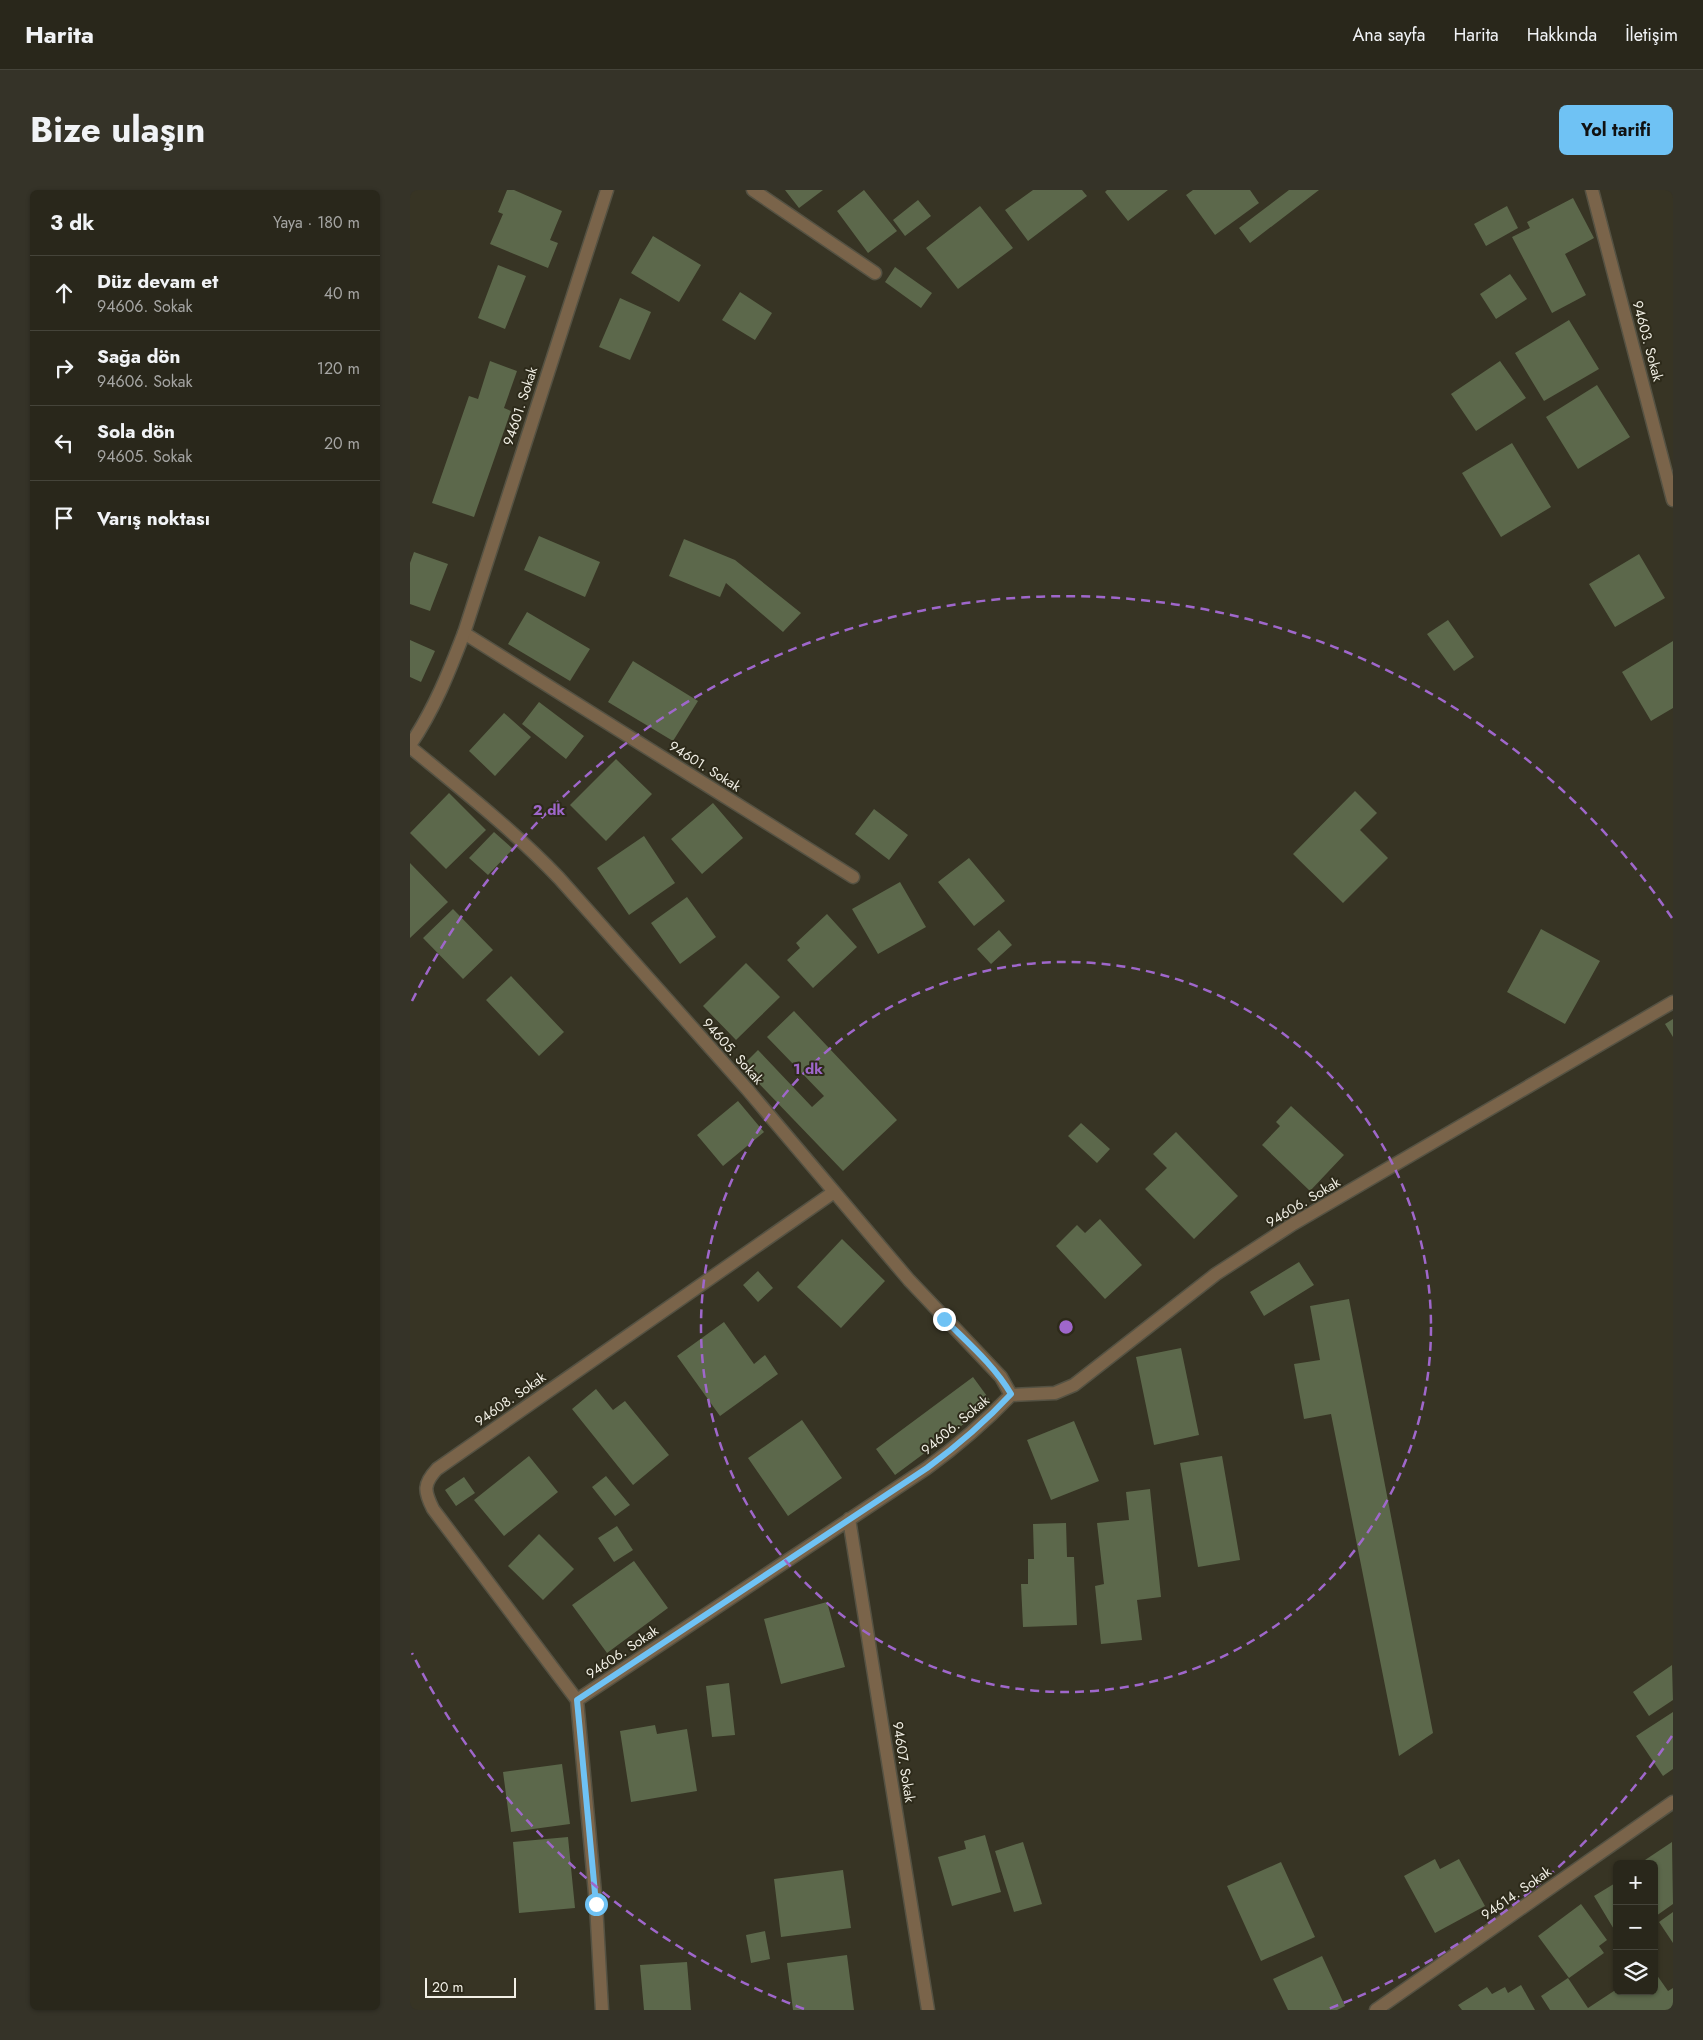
<!DOCTYPE html>
<html lang="tr">
<head>
<meta charset="utf-8">
<style>
  body { margin:0; font-family:Jost,sans-serif; background:#353328; color:#f1f3f6 }
  .controls { position:absolute; right:15px; bottom:15px; display:grid; overflow:hidden; border-radius:8px; box-shadow:0 1px 4px #0004 }
  .controls button { width:45px; height:45px; display:grid; place-items:center; padding:0; border:0; border-bottom:1px solid #45443a; background:#29271b; color:#f1f3f6; font:25px sans-serif }
  .scale { position:absolute; left:15px; bottom:12px; width:91px; box-sizing:border-box; padding-left:5px; border:2px solid #f2f0e6; border-top:0; font-size:14px; line-height:18px; white-space:nowrap; color:#f2f0e6; -webkit-text-stroke:4px #2d2a1a; paint-order:stroke }
  .stop { position:absolute; width:15px; height:15px; margin:-11px; border:4px solid #6fc2f4; border-radius:50%; background:#fff }
  .stop.end { background:#6fc2f4; border-color:#fff; box-shadow:0 1px 5px #0008 }
  .list { margin:0; padding:0; list-style:none }
  h2 { display:flex; justify-content:space-between; align-items:center; height:65px; margin:0; padding:0 20px; font-size:21px }
  h2 small { font-size:16px; font-weight:400; color:#a5a5a3 }
  .list li { display:grid; grid-template-columns:32px 1fr auto; gap:15px; align-items:center; box-sizing:border-box; height:75px; padding:0 20px; border-top:1px solid #45443a }
  .list b { display:block; font-size:19px; white-space:nowrap }
  .list p { margin:0; font-size:16px; white-space:nowrap; color:#a5a5a3 }
  .list em { font-size:16px; font-style:normal; color:#a5a5a3 }
  .icon { flex:none; width:28px; height:28px; fill:none; stroke:currentColor; stroke-width:2; stroke-linecap:round; stroke-linejoin:round }
  .map { position:relative; flex:none; width:1263px; height:1820px; overflow:hidden; border-radius:8px }
  header { display:flex; align-items:center; gap:30px; box-sizing:border-box; height:70px; padding:0 25px; background:#29271b; border-bottom:1px solid #45443a }
  header strong { font-size:24px }
  nav { display:flex; gap:28px; margin-inline-start:auto; font-size:18px }
  .intro { display:flex; align-items:center; justify-content:space-between; box-sizing:border-box; height:120px; padding:0 30px }
  h1 { margin:0; font-size:35px }
  .button { padding:12px 22px; border-radius:8px; background:#6fc2f4; color:#111; font-size:18px; font-weight:700 }
  main { display:flex; gap:30px; padding:0 30px }
  aside { flex:1; background:#29271b; border-radius:8px; box-shadow:0 1px 4px #0004 }
  .map>svg:first-child { display:block }
  .building { fill:#5c684b }
  .lines { fill:none; stroke-linecap:round; stroke-linejoin:round }
  .minor-casing { stroke:#555243; stroke-width:15 }
  .tertiary-casing { stroke:#555243; stroke-width:15 }
  .minor { stroke:#7a644a; stroke-width:12 }
  .tertiary { stroke:#7a644a; stroke-width:12 }
  .route { stroke:#6fc2f4; stroke-width:6 }
  .ring { fill:none; stroke:#9f67cb; stroke-width:2.5; stroke-dasharray:9 6 }
  .labels { text-anchor:middle; dominant-baseline:central; stroke-width:4; stroke-linejoin:round; paint-order:stroke }
  .street-label { font-size:14px; fill:#f2f0e6; stroke:#2d2a1a }
  .centre { fill:#9f67cb; stroke:#2d2a1a; stroke-width:2.5 }
  .ring-label { font-size:15px; text-anchor:middle; font-weight:bold; fill:#9f67cb; stroke:#2d2a1a; stroke-width:4; stroke-linejoin:round; paint-order:stroke }
</style>
</head>
<body>
<header>
<strong>Harita</strong>
<nav><a>Ana sayfa</a><a>Harita</a><a>Hakkında</a><a>İletişim</a></nav>
</header>
<div class="intro"><h1>Bize ulaşın</h1><a class="button">Yol tarifi</a></div>
<main>
<aside>
<h2>3 dk<small>Yaya · 180 m</small></h2>
<ul class="list">
<li><svg class="icon" aria-label="ahead" viewBox="0 0 24 24"><path d="M12 20V5M6 11l6-6 6 6"/></svg><div><b>Düz devam et</b><p>94606. Sokak</p></div><em>40 m</em></li>
<li><svg class="icon" aria-label="right" viewBox="0 0 24 24"><path d="M7 20v-9h11M14 6l5 5-5 5"/></svg><div><b>Sağa dön</b><p>94606. Sokak</p></div><em>120 m</em></li>
<li><svg class="icon" aria-label="left" viewBox="0 0 24 24"><path d="M17 20v-9H6M10 6l-5 5 5 5"/></svg><div><b>Sola dön</b><p>94605. Sokak</p></div><em>20 m</em></li>
<li><svg class="icon" aria-label="arrive" viewBox="0 0 24 24"><path d="M6 21V4h12l-3 4 3 4H6"/></svg><div><b>Varış noktası</b></div></li>
</ul>
</aside>
<div class="map">
<svg width="1263" height="1820" viewBox="0 0 1263 1820">
  <rect width="100%" height="100%" fill="#373424"/>
  <path class="building" d="M97 0H104L152 21 140 50 148 53 138 78 80 54 93 24 88 22Z
    M375 0H413L389 18Z
    M454 0 487 41 458 63 427 21Z
    M623 0H672L677 6 618 51 595 20Z
    M697 0H758L718 31 695 2Z
    M783 0H840L849 13 805 45 776 5Z
    M879 0H909L840 53 829 38Z
    M1163 8 1184 48 1155 64 1176 105 1142 123 1102 47 1120 38 1117 32Z
    M508 10 521 26 495 46 483 30Z
    M570 16 603 58 548 99 516 58Z
    M1097 16 1108 38 1076 56 1064 34Z
    M243 46 291 75 269 112 221 83Z
    M88 75 116 86 95 139 68 128Z
    M485 77 522 103 511 118 475 92Z
    M1100 84 1117 109 1086 129 1070 104Z
    M330 102 362 123 345 150 312 130Z
    M210 108 241 122 220 170 189 157Z
    M1159 130 1189 179 1134 211 1105 163Z
    M80 171 107 181 94 218 101 221 64 327 22 313 59 206 68 209Z
    M1090 171 1116 208 1066 241 1041 204Z
    M1187 195 1220 247 1168 279 1136 227Z
    M1102 253 1141 317 1091 347 1052 283Z
    M129 346 190 372 175 407 114 380Z
    M274 349 325 370 391 423 373 442 316 393 310 407 259 386Z
    M4 362 38 374 20 421 0 414V373Z
    M1229 364 1255 408 1205 437 1179 394Z
    M117 422 180 459 160 491 98 454Z
    M1038 430 1064 467 1044 481 1017 444Z
    M0 450 25 461 11 492 0 487Z
    M1263 451V518L1241 531 1212 482Z
    M223 471 288 511 263 551 198 512Z
    M129 512 174 546 156 569 112 534Z
    M94 523 121 547 85 586 59 561Z
    M206 569 242 604 196 651 160 615Z
    M945 601 967 623 950 640 978 668 933 713 883 664Z
    M39 603 76 640 36 679 0 643Z
    M303 613 333 648 292 684 261 649Z
    M464 619 498 645 479 670 445 644Z
    M84 642 103 659 78 685 59 668Z
    M234 646 265 693 219 725 187 678Z
    M559 668 595 711 564 736 528 692Z
    M0 673 38 712 0 748Z
    M490 692 516 737 468 764 442 719Z
    M277 707 306 747 270 774 241 733Z
    M43 719 83 760 53 789 13 748Z
    M417 724 447 757 403 798 377 770 390 758 386 753Z
    M1131 739 1190 771 1155 834 1097 802Z
    M589 740 602 755 581 774 567 759Z
    M336 773 370 807 326 850 293 816Z
    M101 786 154 842 129 866 76 810Z
    M384 821 487 930 433 981 332 876 348 860 402 917 414 906 357 847Z
    M1263 829V847L1255 834Z
    M328 911 354 942 313 976 287 945Z
    M881 916 934 965 900 1001 852 955 870 936 866 932Z
    M671 933 700 959 687 973 658 946Z
    M766 942 828 1006 784 1049 735 999 757 978 743 964Z
    M690 1029 732 1075 695 1109 646 1056 667 1035 675 1043Z
    M432 1049 475 1091 431 1138 387 1097Z
    M889 1072 904 1095 854 1126 840 1102Z
    M348 1081 363 1098 348 1112 333 1095Z
    M939 1109 1023 1543 989 1566 921 1224 894 1229 884 1174 910 1170 900 1116Z
    M314 1132 344 1174 355 1165 368 1184 310 1226 267 1166Z
    M771 1158 789 1245 744 1255 726 1167Z
    M563 1187 582 1213 485 1285 466 1259Z
    M186 1199 203 1220 215 1211 259 1265 223 1295 162 1219Z
    M392 1230 432 1288 378 1326 338 1268Z
    M664 1231 689 1291 641 1310 617 1250Z
    M119 1266 148 1302 94 1346 64 1310Z
    M812 1266 830 1370 788 1377 770 1273Z
    M196 1286 220 1315 205 1326 182 1297Z
    M54 1287 65 1303 46 1316 35 1300Z
    M740 1299 751 1407 727 1410 732 1450 691 1454 685 1396 694 1394 687 1333 719 1330 716 1302Z
    M656 1333 657 1367H664L667 1435 613 1437 611 1394H618V1369H624L623 1334Z
    M207 1336 223 1360 204 1372 188 1348Z
    M129 1344 164 1379 133 1410 98 1376Z
    M224 1371 258 1418 197 1463 162 1415Z
    M417 1412 435 1477 371 1494 354 1429Z
    M1262 1475 1263 1510 1239 1526 1223 1502Z
    M319 1493 325 1545 302 1547 296 1496Z
    M1263 1522V1579L1253 1586 1226 1546Z
    M245 1535 247 1544 277 1539 287 1601 221 1612 210 1541Z
    M152 1574 160 1634 101 1642 93 1582Z
    M575 1645 591 1702 542 1716 528 1667 556 1659 554 1651Z
    M158 1647 165 1718 109 1723 103 1652Z
    M613 1652 632 1714 604 1722 585 1661Z
    M1262 1652 1263 1714 1246 1726 1244 1722V1674H1229Z
    M1025 1669 1030 1679 1049 1669 1075 1716 1025 1743 994 1686Z
    M871 1672 905 1747 851 1771 817 1696Z
    M433 1680 441 1738 371 1747 364 1689Z
    M1207 1692V1741H1205L1184 1706Z
    M1171 1714 1197 1750 1189 1756 1194 1763 1159 1788 1128 1746Z
    M1263 1722V1753L1249 1732Z
    M355 1741 360 1769 341 1773 336 1745Z
    M437 1765 444 1820H383L377 1773Z
    M912 1766 935 1816 927 1820H878L863 1789Z
    M277 1772 281 1820H234L230 1775Z
    M1244 1781 1258 1801 1263 1798V1820H1140L1131 1806 1158 1788 1178 1818 1207 1799V1801H1244Z
    M1111 1795 1125 1820H1052L1048 1815 1077 1797 1082 1804 1095 1797 1098 1803Z"/>
  <g class="lines">
    <defs>
      <path id="minor" d="M343 0 465 83
        M1182 0 1263 310
        M54 443 443 687
        M0 557C51 599 103 640 149 688L337 899 499 1090 591 1187 601 1205
        M439 1329 518 1820
        M167 1510 23 1319C14 1301 13 1294 27 1279L424 1002
        M192 1820 186 1714 167 1510 517 1278C547 1256 575 1232 601 1205L645 1203 664 1195 806 1084 883 1034 1263 812
        M966 1820 1263 1612"/>
      <path id="tertiary" d="M0 555C24 520 39 482 54 443L197 0"/>
    </defs>
    <use href="#minor" class="minor-casing"/>
    <use href="#tertiary" class="tertiary-casing"/>
    <use href="#minor" class="minor"/>
    <use href="#tertiary" class="tertiary"/>
  </g>
  <g class="lines">
    <path class="route" d="M186 1714 167 1510 517 1278C547 1256 575 1232 601 1204 584 1175 558 1153 534 1129"/>
  </g>
  <g class="ring">
    <circle cx="656" cy="1137" r="365"/>
    <path d="M1262 1546A731 731 0 0 1 918 1819M394 1819A731 731 0 0 1 2 1463M2 811A731 731 0 0 1 1262 728"/>
  </g>
  <g class="labels">
    <g class="street-label">
      <text transform="translate(1238 151) rotate(75)">94603. Sokak</text>
      <text transform="translate(110 216) rotate(-72)">94601. Sokak</text>
      <text transform="translate(295 576) rotate(32)">94601. Sokak</text>
      <text transform="translate(323 861) rotate(48)">94605. Sokak</text>
      <text transform="translate(893 1012) rotate(-31)">94606. Sokak</text>
      <text transform="translate(100 1209) rotate(-35)">94608. Sokak</text>
      <text transform="translate(545 1235) rotate(-40)">94606. Sokak</text>
      <text transform="translate(212 1462) rotate(-34)">94606. Sokak</text>
      <text transform="translate(494 1572) rotate(81)">94607. Sokak</text>
      <text transform="translate(1106 1703) rotate(-35)">94614. Sokak</text>
    </g>
  </g>
  <circle cx="656" cy="1137" r="8" class="centre"/>
  <g class="ring-label">
    <text x="139" y="625">2 dk</text>
    <text x="398" y="884">1 dk</text>
  </g>
</svg>
<div class="controls">
<button>+</button>
<button>−</button>
<button><svg class="icon" aria-label="layers" viewBox="0 0 24 24"><path d="M12 4l9 5-9 5-9-5zM3 14l9 5 9-5"/></svg></button>
</div>
<div class="scale">20 m</div>
<div class="stop" style="left:186px;top:1714px"></div>
<div class="stop end" style="left:534px;top:1129px"></div>
</div>
</main>
</body>
</html>
